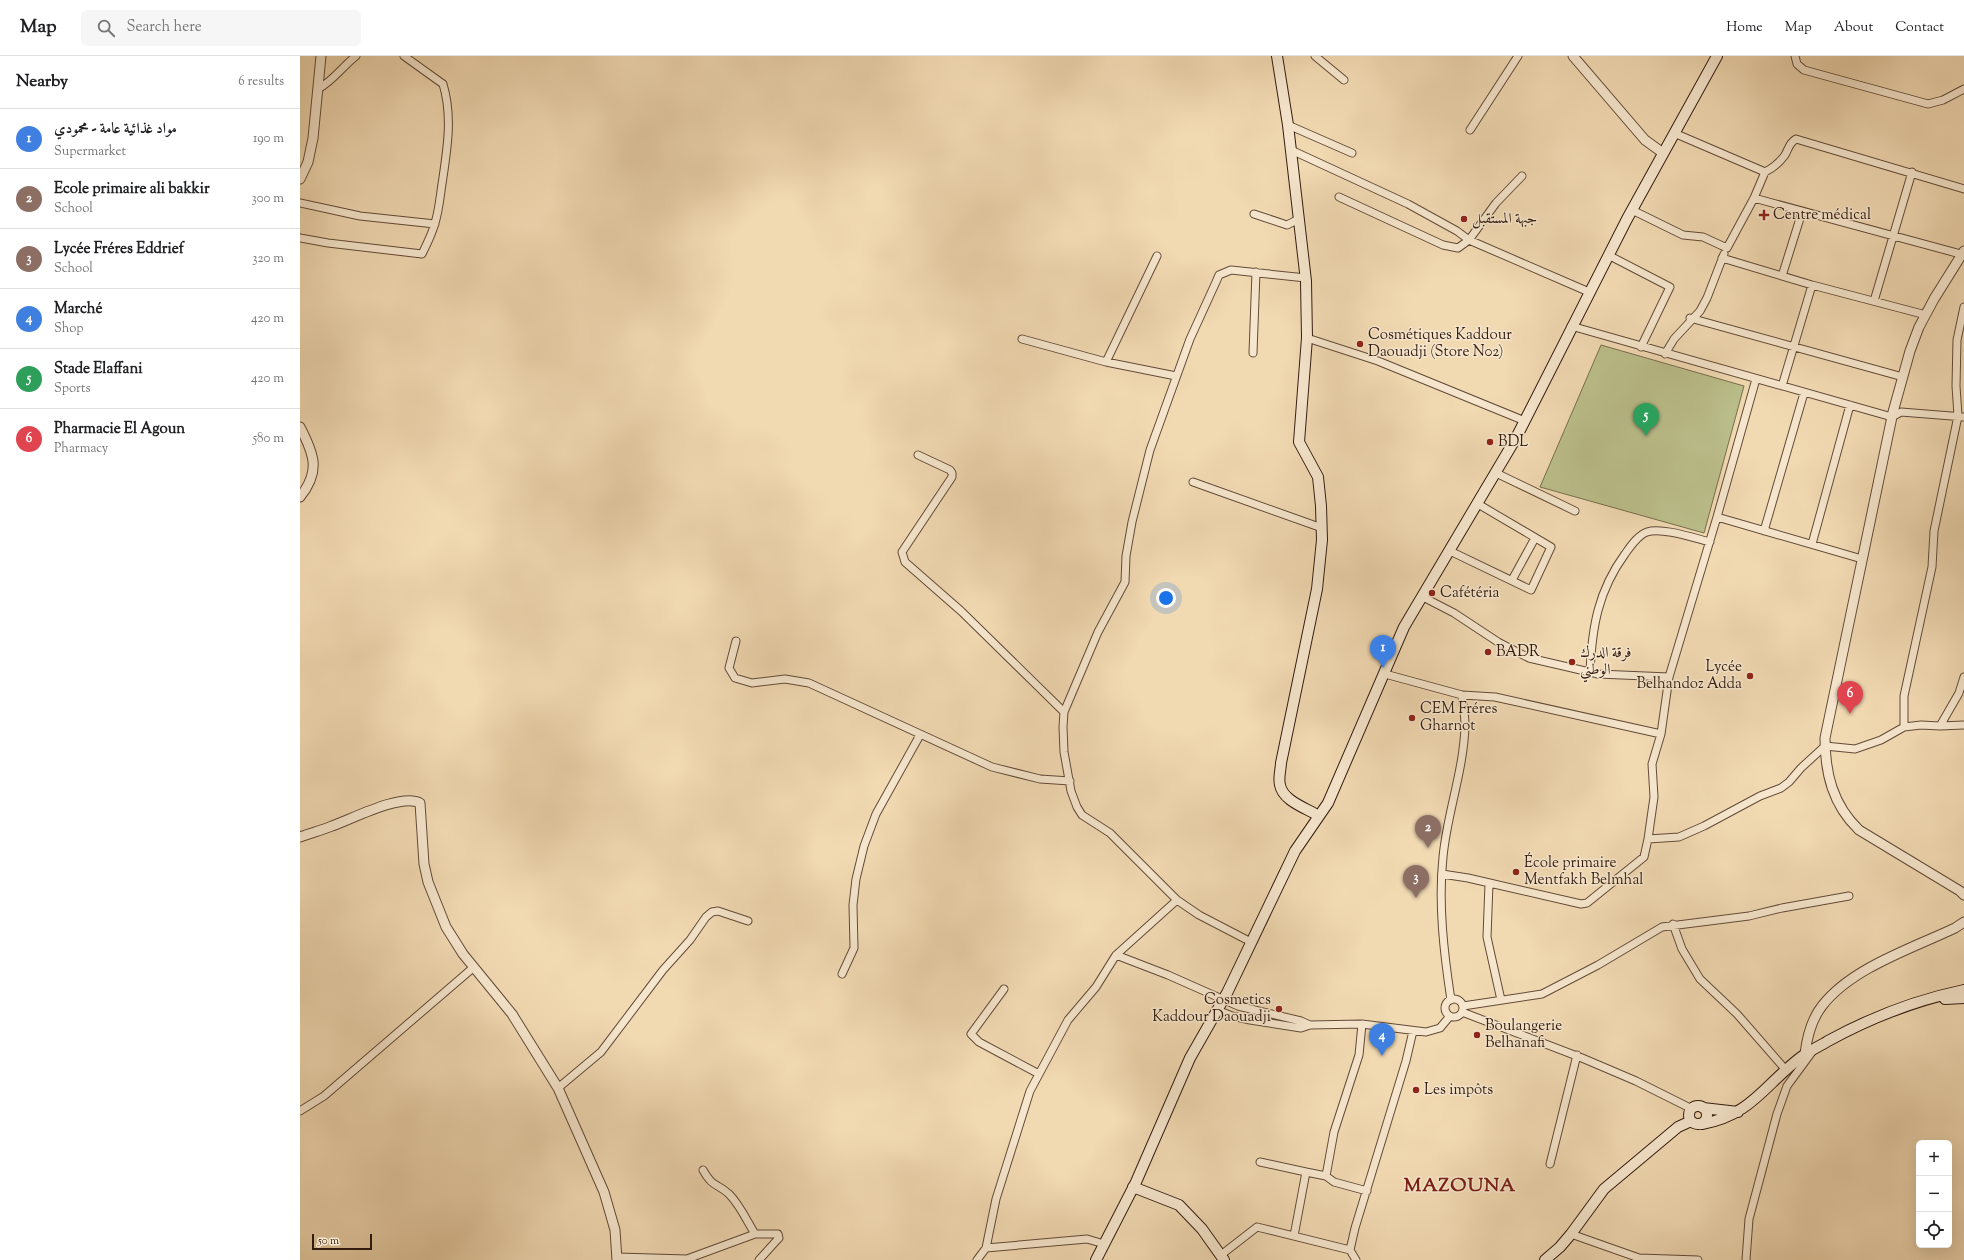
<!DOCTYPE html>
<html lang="en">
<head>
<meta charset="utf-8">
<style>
  body { margin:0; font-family:"Sorts Mill Goudy",Amiri,serif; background:#f6f6f6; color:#202124 }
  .controls { position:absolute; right:12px; bottom:12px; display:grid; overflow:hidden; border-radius:6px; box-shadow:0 4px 16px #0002 }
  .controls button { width:36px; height:36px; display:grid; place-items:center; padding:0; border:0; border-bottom:1px solid #e0e0e0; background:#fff; color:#202124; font:20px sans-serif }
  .scale { position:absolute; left:12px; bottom:10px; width:60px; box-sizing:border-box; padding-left:4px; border:2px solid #331c10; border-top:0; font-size:11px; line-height:14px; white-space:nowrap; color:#331c10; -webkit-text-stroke:3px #f6e6cd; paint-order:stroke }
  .you { position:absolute; left:866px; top:542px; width:14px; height:14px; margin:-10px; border:3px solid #fff; border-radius:50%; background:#1a73e8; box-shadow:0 0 0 6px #1a73e833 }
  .badge { display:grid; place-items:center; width:26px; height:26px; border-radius:50%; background:#8f2418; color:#fff; font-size:13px; font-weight:700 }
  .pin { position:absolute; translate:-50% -33px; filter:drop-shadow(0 1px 2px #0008) }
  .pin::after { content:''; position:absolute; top:21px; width:14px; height:12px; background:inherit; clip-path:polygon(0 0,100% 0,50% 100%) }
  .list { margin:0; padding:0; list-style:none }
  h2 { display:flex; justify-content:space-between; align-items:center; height:52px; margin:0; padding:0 16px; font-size:17px }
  h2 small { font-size:13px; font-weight:400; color:#757577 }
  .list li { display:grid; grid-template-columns:26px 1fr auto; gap:12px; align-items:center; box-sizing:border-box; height:60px; padding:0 16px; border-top:1px solid #e0e0e0 }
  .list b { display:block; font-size:15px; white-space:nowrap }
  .list p { margin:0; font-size:13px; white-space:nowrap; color:#757577 }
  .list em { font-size:13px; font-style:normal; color:#757577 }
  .icon { flex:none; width:22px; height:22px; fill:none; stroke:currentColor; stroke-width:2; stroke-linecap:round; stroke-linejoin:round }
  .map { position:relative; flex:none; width:1664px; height:1204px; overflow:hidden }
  header { display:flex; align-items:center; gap:24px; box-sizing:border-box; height:56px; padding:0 20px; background:#fff; border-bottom:1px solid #e0e0e0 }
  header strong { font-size:19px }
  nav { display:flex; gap:22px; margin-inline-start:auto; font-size:14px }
  .search { width:280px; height:36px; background:#f6f6f6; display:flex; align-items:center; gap:10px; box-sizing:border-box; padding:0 14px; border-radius:6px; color:#757577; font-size:15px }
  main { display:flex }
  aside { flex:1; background:#fff }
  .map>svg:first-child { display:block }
  .green { fill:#bbbf8b; stroke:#776e4e }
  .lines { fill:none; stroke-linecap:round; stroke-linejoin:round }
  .minor-casing { stroke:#624b38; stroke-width:9 }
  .tertiary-casing { stroke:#624b38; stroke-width:11 }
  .secondary-casing { stroke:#331c10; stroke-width:12 }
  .minor { stroke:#f6e6cd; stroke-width:7 }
  .tertiary { stroke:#f6e6cd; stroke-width:9 }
  .secondary { stroke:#f6e6cd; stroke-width:10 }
  .poi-dot { fill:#8f2418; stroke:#f6e6cd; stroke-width:1.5 }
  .labels { text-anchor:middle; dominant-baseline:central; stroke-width:3; stroke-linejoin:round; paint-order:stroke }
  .poi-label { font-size:15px; fill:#331c10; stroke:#f6e6cd; text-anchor:start }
  .district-label { font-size:19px; font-weight:bold; letter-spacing:1px; fill:#7a1f14; stroke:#f6e6cd }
</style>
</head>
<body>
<header>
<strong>Map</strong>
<div class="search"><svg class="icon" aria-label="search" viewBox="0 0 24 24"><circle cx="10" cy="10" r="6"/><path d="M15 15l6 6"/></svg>Search here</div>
<nav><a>Home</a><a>Map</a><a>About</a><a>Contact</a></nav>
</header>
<main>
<aside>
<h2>Nearby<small>6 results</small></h2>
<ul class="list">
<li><span class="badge" style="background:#3f7fe0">1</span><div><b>مواد غذائية عامة - محمودي</b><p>Supermarket</p></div><em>190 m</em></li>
<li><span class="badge" style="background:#8d6e63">2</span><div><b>Ecole primaire ali bakkir</b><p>School</p></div><em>300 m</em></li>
<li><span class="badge" style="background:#8d6e63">3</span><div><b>Lycée Fréres Eddrief</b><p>School</p></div><em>320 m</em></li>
<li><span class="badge" style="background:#3f7fe0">4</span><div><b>Marché</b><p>Shop</p></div><em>420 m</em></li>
<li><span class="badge" style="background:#2e9e5b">5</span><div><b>Stade Elaffani</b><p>Sports</p></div><em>420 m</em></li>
<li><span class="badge" style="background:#e0444e">6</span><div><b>Pharmacie El Agoun</b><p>Pharmacy</p></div><em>580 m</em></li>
</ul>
</aside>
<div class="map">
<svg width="1664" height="1204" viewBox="0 0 1664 1204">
  <rect width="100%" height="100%" fill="#f1d9b2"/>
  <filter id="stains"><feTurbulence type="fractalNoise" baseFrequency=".005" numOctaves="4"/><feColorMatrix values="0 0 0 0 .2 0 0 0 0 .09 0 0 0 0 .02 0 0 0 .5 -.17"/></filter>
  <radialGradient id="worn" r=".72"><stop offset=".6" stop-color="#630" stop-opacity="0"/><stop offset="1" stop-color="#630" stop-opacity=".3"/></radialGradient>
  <path class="green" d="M1301 289 1444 330 1404 477 1240 431Z"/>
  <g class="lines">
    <defs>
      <path id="minor" d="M1015 0 1044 24
        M1495 0 1497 8 1504 14 1628 48 1643 44 1664 33
        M18 33C33 25 43 10 56 0
        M988 69 1052 97
        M1170 74 1218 0
        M1374 77 1465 116C1473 112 1480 106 1485 99 1489 92 1489 87 1496 83L1664 133
        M991 94 1108 148 1157 175 1169 184 1289 236
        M1465 116 1454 142 1664 199
        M1039 141 1143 189 1158 192 1169 184 1196 147 1222 120
        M0 147 60 160 135 168
        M1332 154 1383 179 1403 181 1427 192 1454 142
        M954 158 987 169 999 163
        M0 182 28 187 122 198C127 188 132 178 135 167 139 154 140 141 142 128 147 94 153 61 143 28L104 0
        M1308 199 1370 231 1341 291
        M1422 202 1512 229 1626 259
        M1482 220 1502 156
        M1574 245 1612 116
        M1390 262 1603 321
        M1271 270 1592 361 1601 356 1664 361
        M1007 282 1078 305 1225 365
        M722 283 806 306 876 320
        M953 297 956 216
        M1365 298 1374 283 1400 255 1407 242 1424 198
        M806 306 857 200
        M1482 330 1512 229
        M618 399 650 414 652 417V421L602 496 605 506 661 555 764 656
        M1196 417 1275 455
        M893 426 1022 472
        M1417 461 1562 503
        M1464 475 1504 337
        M1512 488 1550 349
        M1150 495 1231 534 1251 491 1178 448
        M1212 524 1235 482
        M1123 541 1154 557 1198 586 1229 602 1298 618 1369 621
        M436 585 429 612 435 622 452 627 485 623 509 627 692 711 740 723 770 725
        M1290 616C1292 571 1298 535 1325 498 1330 491 1338 479 1347 476 1362 471 1394 482 1410 486
        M1085 618 1162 639 1195 641 1361 678 1369 621 1417 461 1456 323
        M1640 670 1664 669
        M1604 671 1621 669 1640 670 1659 637 1664 621
        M1348 783 1354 741 1352 708 1361 678
        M1142 818 1168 822 1281 848 1287 847 1344 801 1348 783 1379 781 1404 770 1460 740 1481 732 1489 726 1501 712 1525 690 1555 693 1581 684 1604 671V640L1632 511 1634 475 1658 360 1656 330 1657 284 1664 251
        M1189 828 1187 881 1201 944
        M877 844 810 777 782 759 777 751 771 735 764 696 763 671 764 656 798 576 825 526 826 500 832 466 850 394 890 283 916 226 919 219 931 214 1006 222
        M1373 868 1382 893 1400 923 1437 958 1485 1013
        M816 899 868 919 938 950 1001 965 1010 969
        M542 918 554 892 553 849 556 823 564 790 576 758 620 679
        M704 933 671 978 679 986 739 1018
        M1145 952a9 9 0 1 1 18 0a9 9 0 1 1-18 0Z
        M1151 944C1144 898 1138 848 1143 801 1147 757 1164 714 1165 669 1165 660 1163 649 1162 639
        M1163 950 1242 938 1298 909 1362 871 1449 860 1482 852 1549 840
        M917 954 932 960 950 964 1001 972 1010 969 1062 968 1126 976 1140 972 1150 960
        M1162 956 1282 1002 1336 1025 1392 1053
        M1062 968 1059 999 1034 1076 1026 1120 1034 1126 1067 1135
        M258 1032 301 996 363 914 390 884 406 861 412 856 418 855 448 865
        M0 1055 24 1040 174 911
        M960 1106 1006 1116
        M1250 1108 1277 999
        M403 1114C413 1132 417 1127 429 1138 440 1149 447 1165 455 1178
        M1271 1178 1339 1202 1398 1204
        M994 1180 1006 1116 1026 1120
        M804 1188 787 1183 686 1192 696 1143 730 1035 768 964 796 931 816 899 877 844 899 859 951 886
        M921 1199 957 1171 1050 1194
        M317 1201 387 1203 455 1178H478L479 1182 477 1184 459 1204
        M677 1204 686 1192
        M1056 1204 1050 1194 1055 1172 1106 1005 1113 975
        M1446 1204 1449 1163 1477 1058 1487 1030 1512 996"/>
      <path id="tertiary" d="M1273 0 1345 84 1363 97
        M0 123 8 106 13 82 21 0
        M1664 195 1634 243 1619 271 1610 295 1593 356 1525 682C1525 718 1533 749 1559 774L1660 835 1664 839
        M0 371C14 398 21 415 0 441
        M0 781C11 777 22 774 32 770 52 763 101 737 120 747L124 808 128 826 146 871 163 898 212 958 258 1032 304 1136 315 1174 317 1204
        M1505 998C1507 981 1511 964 1522 950 1551 912 1613 892 1655 872L1664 866"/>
      <path id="secondary" d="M977 0 988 69 1006 225 1007 282 999 386 1018 421 1021 450 1022 484 1017 533 981 707C981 713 978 722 980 729 983 745 1006 752 1019 760
        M1645 943 1664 942
        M1389 1059a9 9 0 1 1 18 0a9 9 0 1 1-18 0Z
        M1403 1052 1438 1056
        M1402 1068C1453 1059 1466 1026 1504 999 1511 994 1520 990 1528 985 1570 962 1616 944 1664 934
        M833 1131 879 1149 902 1173 924 1204
        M796 1204 836 1126 890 1002 927 937 995 795 1028 747 1104 571 1216 382 1327 163 1417 0
        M1245 1204 1260 1191 1271 1178 1304 1133 1378 1071 1391 1065"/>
    </defs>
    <use href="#minor" class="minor-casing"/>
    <use href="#tertiary" class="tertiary-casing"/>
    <use href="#secondary" class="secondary-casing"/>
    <use href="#minor" class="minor"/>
    <use href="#tertiary" class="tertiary"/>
    <use href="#secondary" class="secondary"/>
  </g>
  <g class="poi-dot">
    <path d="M1462 153h4v4h4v4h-4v4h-4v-4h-4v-4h4z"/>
    <circle cx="1164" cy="163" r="4"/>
    <circle cx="1060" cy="288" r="4"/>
    <circle cx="1190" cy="386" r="4"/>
    <circle cx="1132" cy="537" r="4"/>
    <circle cx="1188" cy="596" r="4"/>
    <circle cx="1272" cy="606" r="4"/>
    <circle cx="1450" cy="620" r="4"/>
    <circle cx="1112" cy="662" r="4"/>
    <circle cx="1216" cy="816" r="4"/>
    <circle cx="979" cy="953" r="4"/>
    <circle cx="1177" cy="979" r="4"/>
    <circle cx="1116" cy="1034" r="4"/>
  </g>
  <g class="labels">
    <g class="poi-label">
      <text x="1473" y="159">Centre médical</text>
      <text x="1172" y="163">جبهة المستقبل</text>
      <text x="1068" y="279">Cosmétiques Kaddour<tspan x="1068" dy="17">Daouadji (Store N02)</tspan></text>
      <text x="1198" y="386">BDL</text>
      <text x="1140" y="537">Cafétéria</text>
      <text x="1196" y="596">BADR</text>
      <text x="1280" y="597">فرقة الدرك<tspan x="1280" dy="17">الوطني</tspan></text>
      <text x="1442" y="611" text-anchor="end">Lycée<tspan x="1442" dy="17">Belhandoz Adda</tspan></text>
      <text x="1120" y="653">CEM Fréres<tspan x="1120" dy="17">Gharnot</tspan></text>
      <text x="1224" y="807">École primaire<tspan x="1224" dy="17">Mentfakh Belmhal</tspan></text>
      <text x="971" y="944" text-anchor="end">Cosmetics<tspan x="971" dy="17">Kaddour Daouadji</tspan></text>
      <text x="1185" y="970">Boulangerie<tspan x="1185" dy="17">Belhanafi</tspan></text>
      <text x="1124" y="1034">Les impôts</text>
    </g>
    <g class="district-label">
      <text x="1160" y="1130">MAZOUNA</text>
    </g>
  </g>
  <rect width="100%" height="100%" filter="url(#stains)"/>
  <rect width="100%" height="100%" fill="url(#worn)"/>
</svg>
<div class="controls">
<button>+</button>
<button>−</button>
<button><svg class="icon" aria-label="locate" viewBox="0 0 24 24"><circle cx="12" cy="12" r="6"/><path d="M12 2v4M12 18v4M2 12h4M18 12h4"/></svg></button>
</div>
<div class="scale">50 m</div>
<div class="you"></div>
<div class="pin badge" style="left:1083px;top:612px;background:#3f7fe0">1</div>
<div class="pin badge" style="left:1128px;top:792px;background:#8d6e63">2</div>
<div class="pin badge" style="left:1116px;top:842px;background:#8d6e63">3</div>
<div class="pin badge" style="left:1082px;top:1000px;background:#3f7fe0">4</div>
<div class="pin badge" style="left:1346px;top:380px;background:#2e9e5b">5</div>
<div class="pin badge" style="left:1550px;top:658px;background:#e0444e">6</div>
</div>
</main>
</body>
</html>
